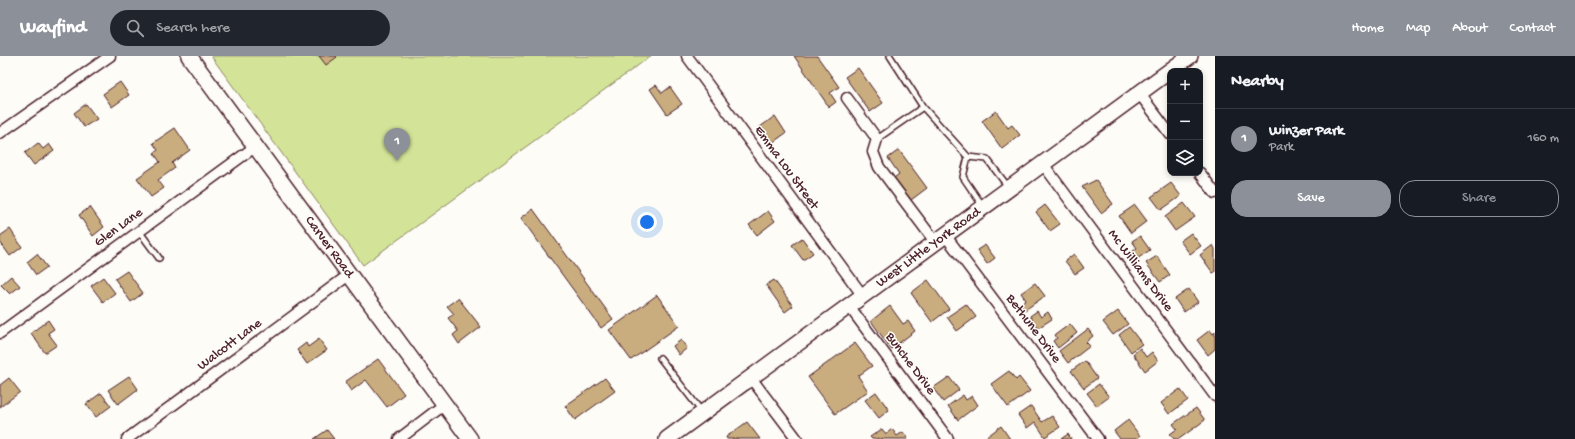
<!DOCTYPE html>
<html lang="en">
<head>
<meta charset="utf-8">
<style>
  body { margin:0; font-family:"Gochi Hand",sans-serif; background:#20242c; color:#f1f3f6 }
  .controls { position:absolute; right:12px; top:12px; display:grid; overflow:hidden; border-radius:8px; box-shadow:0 2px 6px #0003 }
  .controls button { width:36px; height:36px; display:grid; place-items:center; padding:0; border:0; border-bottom:1px solid #363941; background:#171b24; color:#f1f3f6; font:20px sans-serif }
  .you { position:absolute; left:647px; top:166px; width:14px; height:14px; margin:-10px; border:3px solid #fff; border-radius:50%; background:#1a73e8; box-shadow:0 0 0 6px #1a73e833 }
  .badge { display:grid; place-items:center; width:26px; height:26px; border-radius:50%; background:#8c9099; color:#fff; font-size:13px; font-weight:700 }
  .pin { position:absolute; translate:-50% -33px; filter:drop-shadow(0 1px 2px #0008) }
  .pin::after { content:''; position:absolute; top:21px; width:14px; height:12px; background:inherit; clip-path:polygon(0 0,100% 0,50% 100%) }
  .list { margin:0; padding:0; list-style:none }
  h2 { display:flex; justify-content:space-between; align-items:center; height:52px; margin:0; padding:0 16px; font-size:17px }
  h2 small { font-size:13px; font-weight:400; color:#9ea1a6 }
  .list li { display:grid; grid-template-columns:26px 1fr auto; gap:12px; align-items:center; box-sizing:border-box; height:60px; padding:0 16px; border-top:1px solid #363941 }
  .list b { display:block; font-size:15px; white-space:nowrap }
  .list p { margin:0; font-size:13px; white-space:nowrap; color:#9ea1a6 }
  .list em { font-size:13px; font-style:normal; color:#9ea1a6 }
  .actions { display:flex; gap:8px; padding:12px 16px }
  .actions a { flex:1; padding:9px 0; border:1px solid #8c9099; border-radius:16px; text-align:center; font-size:14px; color:#8c9099 }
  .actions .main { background:#8c9099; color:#fff }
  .icon { flex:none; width:22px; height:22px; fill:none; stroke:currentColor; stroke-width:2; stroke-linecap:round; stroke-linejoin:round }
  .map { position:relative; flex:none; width:1215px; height:383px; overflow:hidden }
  header { display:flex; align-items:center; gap:24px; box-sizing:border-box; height:56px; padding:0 20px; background:#8c9099; color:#fff }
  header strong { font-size:19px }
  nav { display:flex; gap:22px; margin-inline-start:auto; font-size:14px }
  .search { width:280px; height:36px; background:#20242c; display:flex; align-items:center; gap:10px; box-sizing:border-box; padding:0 14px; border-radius:22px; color:#9ea1a6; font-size:15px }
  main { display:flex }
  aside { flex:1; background:#171b24 }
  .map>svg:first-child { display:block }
  .green { fill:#d3e498; stroke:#8e8262 }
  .building { fill:#c9ad7f; stroke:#4a1f2b }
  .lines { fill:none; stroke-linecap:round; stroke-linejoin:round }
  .lane-casing { stroke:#4a1f2b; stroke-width:8 }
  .street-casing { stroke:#4a1f2b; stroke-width:13 }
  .secondary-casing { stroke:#4a1f2b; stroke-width:18 }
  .lane { stroke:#fdfcf7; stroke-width:5 }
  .street { stroke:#fdfcf7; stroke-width:10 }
  .secondary { stroke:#fdfcf7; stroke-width:15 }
  .labels { text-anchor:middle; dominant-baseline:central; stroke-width:3; stroke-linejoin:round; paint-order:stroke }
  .street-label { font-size:14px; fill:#4a1f2b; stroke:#fdfcf7 }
</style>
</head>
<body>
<header>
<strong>Wayfind</strong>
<div class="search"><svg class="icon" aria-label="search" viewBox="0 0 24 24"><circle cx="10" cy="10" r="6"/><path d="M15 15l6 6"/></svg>Search here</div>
<nav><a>Home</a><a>Map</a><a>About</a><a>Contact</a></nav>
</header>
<main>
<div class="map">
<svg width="1215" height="383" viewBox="0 0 1215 383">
  <rect width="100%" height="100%" fill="#fdfcf7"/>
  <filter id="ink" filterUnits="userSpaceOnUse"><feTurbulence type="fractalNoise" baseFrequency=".025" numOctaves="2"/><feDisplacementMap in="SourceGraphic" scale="8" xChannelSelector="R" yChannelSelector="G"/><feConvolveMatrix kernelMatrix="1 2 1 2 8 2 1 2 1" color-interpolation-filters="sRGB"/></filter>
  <g filter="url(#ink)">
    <path class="green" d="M211 0H651L363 209Z"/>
    <path class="building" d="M319 0H336L337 1 326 9Z
      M794 0H817L839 31 830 37 836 46 829 51Z
      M858 12 883 47 870 56 845 21Z
      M120 26 129 39 112 51 103 38Z
      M656 29 662 37 670 31 682 48 667 58 650 33Z
      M86 48 97 63 84 71 74 57Z
      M996 55 1008 72 1012 69 1020 79 1002 93 982 65Z
      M775 60 786 77 772 87 760 71Z
      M175 72 190 94 172 107 175 112 158 124 164 132 151 141 137 122 160 106 154 97 158 94 153 87Z
      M38 87 43 93 49 88 54 95 34 109 25 97Z
      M899 94 927 132 911 144 894 122 899 118 888 102Z
      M1096 124 1113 148 1101 157 1082 131Z
      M1171 127 1181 140 1161 154 1151 141Z
      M1184 147 1195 161 1175 175 1165 161Z
      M1045 149 1060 168 1050 175 1036 156Z
      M1135 149 1147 165 1131 177 1119 160Z
      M90 151 104 171 93 180 79 159Z
      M533 153 613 263 601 272 521 162Z
      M768 155 775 165 757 179 749 169Z
      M10 173 22 191 10 200 0 186V180Z
      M1191 177 1201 190 1190 198 1180 185Z
      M1140 180 1150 194 1137 203 1132 196 1137 192 1132 185Z
      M802 182 813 197 803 204 792 189Z
      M985 189 995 202 987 208 977 194Z
      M1213 189 1215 193V216L1213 217 1200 199Z
      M37 198 47 211 36 219 27 206Z
      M1074 198 1084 212 1075 218 1065 205Z
      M1157 200 1170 219 1160 226 1146 207Z
      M127 215 143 237 131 246 115 223Z
      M11 220 20 230 10 238 1 229Z
      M103 221 115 237 103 246 91 230Z
      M774 224 793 250 785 256 766 229Z
      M928 224 949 253 932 266 911 237Z
      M1035 227 1045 240 1025 254 1021 248 1026 244 1021 237Z
      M1189 233 1198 246 1184 256 1175 243Z
      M657 239 679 270 631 304 609 274Z
      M458 242 481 271 459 288 453 279 458 275 448 262 454 258 447 250Z
      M966 248 976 261 957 275 947 261Z
      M890 250 903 268 908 265 915 275 891 293 871 265Z
      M1037 255 1041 261 1048 256 1052 263 1038 272 1030 260Z
      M1118 255 1128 268 1113 279 1103 266Z
      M48 264 54 273 48 277 57 289 45 297 31 277Z
      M1070 268 1077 277 1058 292 1053 285 1057 282 1055 279Z
      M1129 271 1142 288 1131 296 1119 279Z
      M1088 273 1093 280 1086 286 1090 290 1068 307 1059 295Z
      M1210 274 1213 278 1215 276V293L1208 299 1197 284Z
      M319 283 327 294 307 308 297 294 306 287 308 291Z
      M681 284 687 292 679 299 673 290Z
      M855 287 872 310 858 320 868 335 835 358 808 321Z
      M1140 292 1146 301 1152 296 1158 305 1145 315 1133 298Z
      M378 303 404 338 387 351 366 324 351 335 345 326Z
      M1085 305 1097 322 1084 332 1071 315Z
      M1009 315 1016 324 1019 321 1030 335 1008 351 991 328Z
      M129 320 138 333 118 348 108 334Z
      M949 321 959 334 943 346 933 332Z
      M9 322 20 336 0 351V329Z
      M605 322 615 335 575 364 565 350Z
      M1099 328 1109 341 1097 350 1087 337Z
      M1180 333 1188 344 1169 358 1161 347Z
      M876 336 889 354 879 362 865 344Z
      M101 337 111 350 96 361 86 348Z
      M963 339 966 344 972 340 978 349 958 364 948 350Z
      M1031 350 1042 366 1052 360 1060 371 1045 381 1035 366 1027 372 1018 359Z
      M1196 352 1205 364 1179 383H1174L1170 378 1177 373 1173 368Z
      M1128 364 1140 380 1136 383H1120L1114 375Z
      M747 366 760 383H727L726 381Z
      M1001 370 1010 383H986L985 382Z
      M882 373 886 378 892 373 897 380 903 376 908 383H872L870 381Z
      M327 374 334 383H314Z
      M1068 378 1071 383H1061Z"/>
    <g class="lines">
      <defs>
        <path id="lane" d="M890 0 923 51 968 101 987 103 1009 132
          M877 83 923 51
          M968 101 963 121 982 149
          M139 175 159 202
          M660 302 702 356"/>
        <path id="street" d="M687 0 863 240
          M1139 37 1170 78
          M847 42 877 83 873 96 879 111 936 187
          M0 77 110 0
          M1043 108 1215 340
          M1200 117 1215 137
          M945 179 1098 383
          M849 250 948 383
          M0 277 256 90
          M751 322 797 383
          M127 383 350 218
          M399 383 445 348"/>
        <g id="secondary">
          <path id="s1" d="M189 0 470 383"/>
          <path id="s2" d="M667 383 1190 0"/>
        </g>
      </defs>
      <use href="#lane" class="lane-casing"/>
      <use href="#street" class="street-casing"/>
      <use href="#secondary" class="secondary-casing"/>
      <use href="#lane" class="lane"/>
      <use href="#street" class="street"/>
      <use href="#secondary" class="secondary"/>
    </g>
  </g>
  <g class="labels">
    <g class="street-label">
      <text transform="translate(786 112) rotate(54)">Emma Lou Street</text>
      <text transform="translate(119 172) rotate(-36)">Glen Lane</text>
      <text stroke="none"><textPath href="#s1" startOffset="237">Carver Road</textPath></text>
      <text stroke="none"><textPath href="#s2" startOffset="324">West Little York Road</textPath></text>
      <text transform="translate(1140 215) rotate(53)">Mc Williams Drive</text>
      <text transform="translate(1033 273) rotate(53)">Bethune Drive</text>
      <text transform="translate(230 289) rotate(-37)">Walcott Lane</text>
      <text transform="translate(910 308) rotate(53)">Bunche Drive</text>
    </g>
  </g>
</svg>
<div class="controls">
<button>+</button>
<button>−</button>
<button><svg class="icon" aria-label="layers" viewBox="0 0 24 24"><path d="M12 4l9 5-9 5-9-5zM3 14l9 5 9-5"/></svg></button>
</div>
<div class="you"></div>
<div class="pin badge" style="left:397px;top:105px">1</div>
</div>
<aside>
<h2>Nearby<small></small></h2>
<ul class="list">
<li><span class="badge">1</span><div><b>Winzer Park</b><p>Park</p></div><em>160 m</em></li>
</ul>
<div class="actions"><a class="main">Save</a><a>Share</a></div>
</aside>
</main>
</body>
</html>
